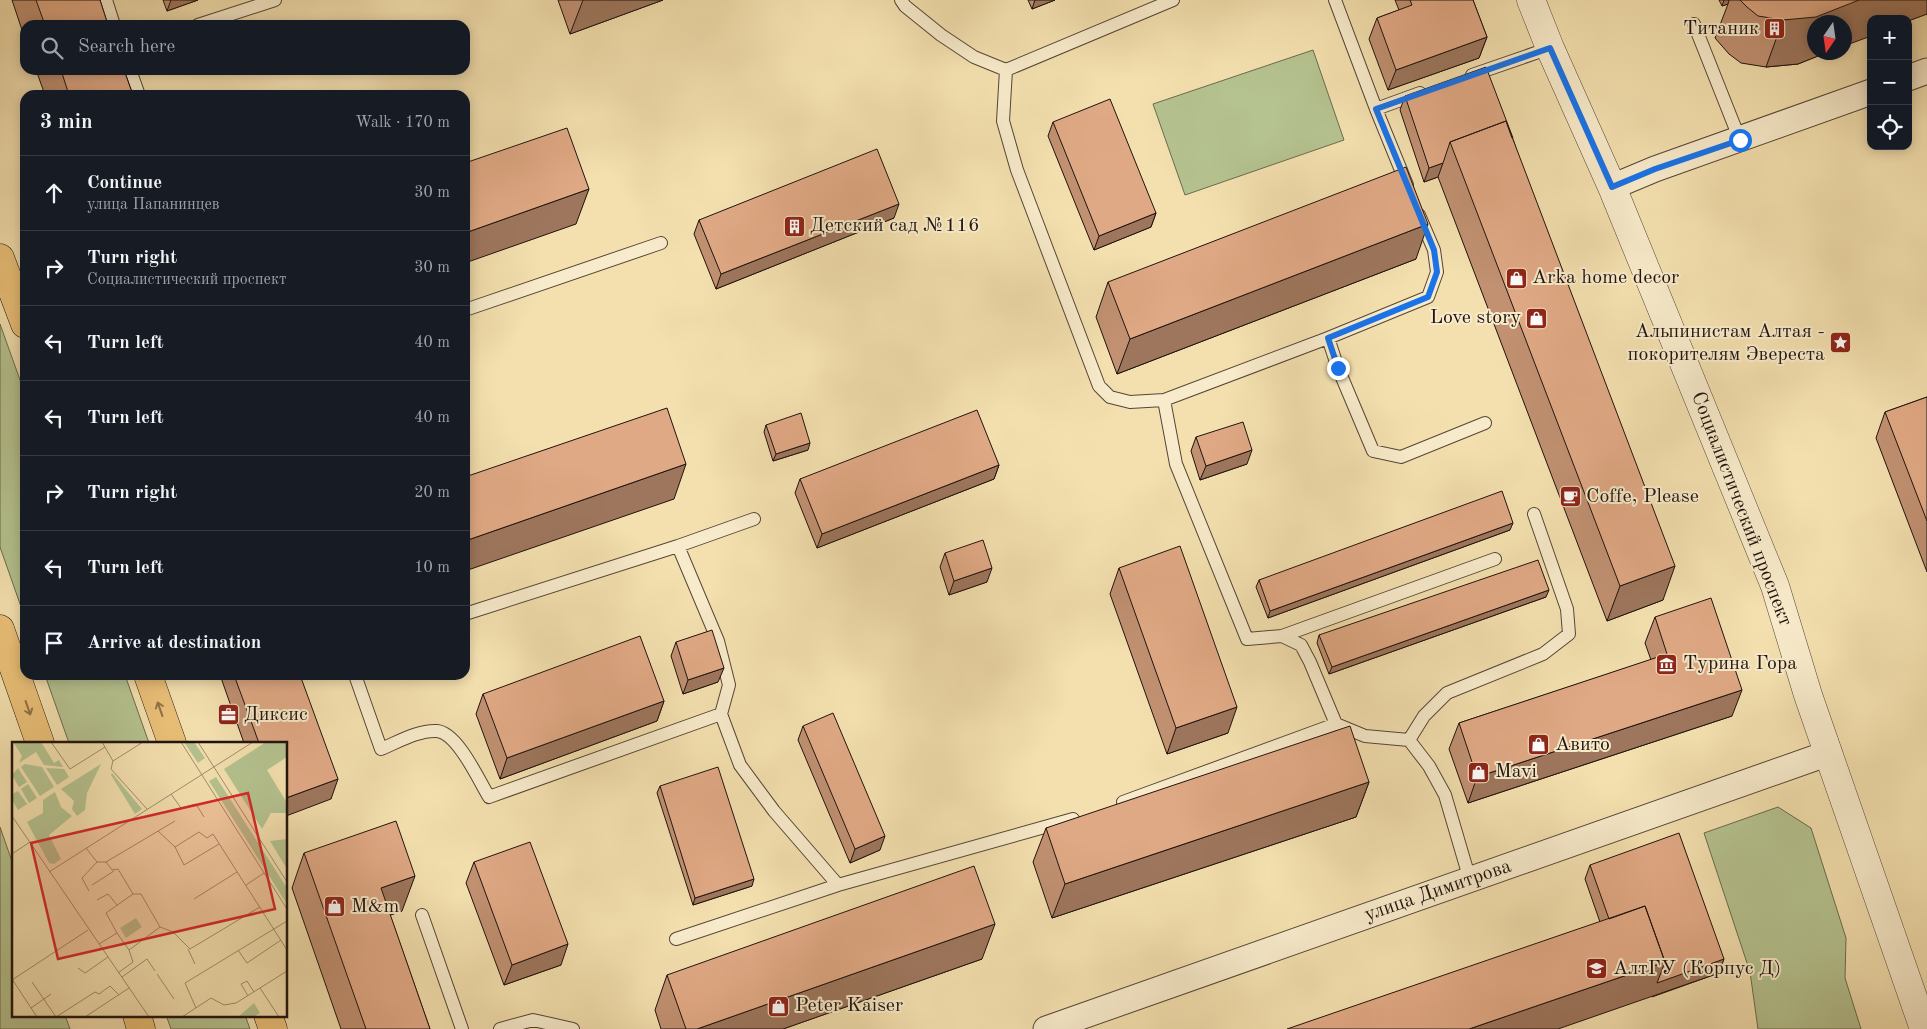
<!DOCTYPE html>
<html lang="en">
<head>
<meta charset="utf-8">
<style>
  body { margin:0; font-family:"Old Standard TT",serif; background:#242831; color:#f1f3f6 }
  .controls { position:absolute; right:15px; top:15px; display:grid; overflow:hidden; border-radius:10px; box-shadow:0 2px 12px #0003 }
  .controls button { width:45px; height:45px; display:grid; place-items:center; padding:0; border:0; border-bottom:1px solid #363941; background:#171b24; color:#f1f3f6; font:25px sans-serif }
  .compass { position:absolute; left:1807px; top:15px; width:45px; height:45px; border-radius:50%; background:#171b24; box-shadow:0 2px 12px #0003; rotate:193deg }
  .stop { position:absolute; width:15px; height:15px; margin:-11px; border:4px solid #1a73e8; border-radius:50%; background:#fff }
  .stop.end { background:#1a73e8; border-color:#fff; box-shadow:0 1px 5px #0008 }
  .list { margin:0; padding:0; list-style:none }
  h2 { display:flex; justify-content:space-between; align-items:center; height:65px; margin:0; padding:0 20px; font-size:21px }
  h2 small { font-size:16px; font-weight:400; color:#9ea1a6 }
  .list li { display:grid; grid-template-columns:32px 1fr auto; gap:15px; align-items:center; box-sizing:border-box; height:75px; padding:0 20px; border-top:1px solid #363941 }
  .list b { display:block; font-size:19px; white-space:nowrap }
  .list p { margin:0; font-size:16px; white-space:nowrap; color:#9ea1a6 }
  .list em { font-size:16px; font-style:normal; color:#9ea1a6 }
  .icon { flex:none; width:28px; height:28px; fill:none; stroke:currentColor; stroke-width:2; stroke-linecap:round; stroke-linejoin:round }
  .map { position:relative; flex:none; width:1927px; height:1029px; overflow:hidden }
  .search { position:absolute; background:#171b24; box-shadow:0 2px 12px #0003; left:20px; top:20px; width:450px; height:55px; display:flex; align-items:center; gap:12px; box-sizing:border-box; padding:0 18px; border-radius:15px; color:#9ea1a6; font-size:19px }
  .panel { position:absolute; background:#171b24; box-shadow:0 2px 12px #0003; left:20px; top:90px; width:450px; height:590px; border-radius:15px }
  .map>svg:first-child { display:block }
  .green { fill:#b5c390; stroke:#6a6b4f }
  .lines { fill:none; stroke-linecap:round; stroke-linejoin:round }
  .service-casing { stroke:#544636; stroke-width:14 }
  .minor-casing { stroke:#544636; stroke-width:27 }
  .tertiary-casing { stroke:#544636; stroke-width:29 }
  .primary-casing { stroke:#1f130e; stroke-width:29 }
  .service { stroke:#f8ebcb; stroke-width:12 }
  .minor { stroke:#f8ebcb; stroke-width:25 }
  .tertiary { stroke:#f8ebcb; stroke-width:28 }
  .primary { stroke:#eac078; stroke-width:28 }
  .wall { fill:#c19172; stroke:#1f130e }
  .shaded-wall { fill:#9d765d; stroke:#1f130e }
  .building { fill:#e0a985; stroke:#1f130e }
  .oneway { stroke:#8f7248 }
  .route { stroke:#1a73e8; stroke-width:6 }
  .labels { text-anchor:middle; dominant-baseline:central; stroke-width:4; stroke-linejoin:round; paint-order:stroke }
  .poi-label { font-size:20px; fill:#1f130e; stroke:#f8ebcb; text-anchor:start }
  .street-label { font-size:20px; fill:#1f130e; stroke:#f8ebcb }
  .inset-road { fill:none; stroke:#9f8e6f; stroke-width:1 }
  .view { fill:#d62828; fill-opacity:0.15; stroke:#d62828; stroke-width:2.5 }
  .inset-edge { fill:none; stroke:#1f130e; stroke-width:2.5 }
</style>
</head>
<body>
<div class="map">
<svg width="1927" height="1029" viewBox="0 0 1927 1029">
  <rect width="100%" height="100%" fill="#f4e0af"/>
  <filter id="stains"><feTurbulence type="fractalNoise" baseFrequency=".004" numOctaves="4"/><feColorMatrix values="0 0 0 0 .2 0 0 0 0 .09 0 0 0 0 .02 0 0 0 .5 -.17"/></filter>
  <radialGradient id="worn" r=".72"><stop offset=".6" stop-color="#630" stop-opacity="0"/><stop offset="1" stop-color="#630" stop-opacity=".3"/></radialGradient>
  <path class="green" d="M1313 50 1344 140 1185 195 1153 104Z
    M0 324 25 394V618L0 547Z
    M45 675H125L149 743H69Z
    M1778 807 1811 828 1846 938 1845 978 1861 1029H1758L1750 972 1704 833Z
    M0 827 14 867V1015H65L70 1029H0Z
    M166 1015H245L250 1029H171Z"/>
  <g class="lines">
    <defs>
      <path id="service" d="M106 0 114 25
        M901 0 905 6 941 35 974 57 1006 70
        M1173 0 1006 70 1003 121 1017 170 1099 386 1110 397 1130 402 1164 400 1328 338 1428 297 1437 272 1434 250 1419 215
        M1335 0 1376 109
        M1694 24 1740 140
        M198 25 275 0
        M130 70 139 95
        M1472 75 1550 48
        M1407 185 1376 109 1420 93
        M465 310 661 243
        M1328 338 1338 368 1373 451 1401 457 1485 423
        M1164 400 1176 464 1247 639 1282 636 1301 645 1310 662 1336 724 1365 736 1409 740 1429 766 1445 795 1470 880
        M678 546 754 519
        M465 614 678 546 718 641 729 685 721 714
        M1282 636 1495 559
        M355 675 381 749C398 742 418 730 437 731 458 733 479 781 489 797L721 714 740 765 774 811 838 885
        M1409 740 1424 716 1447 693 1543 654 1569 634 1567 609 1534 514
        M1123 802 1336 724
        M422 915 462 1029
        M676 939 838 885 1073 819
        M500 1029 533 1020 573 1029"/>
      <path id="minor" d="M1908 78 1927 71
        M1612 187 1655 169 1871 92
        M1046 1029 1829 753"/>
      <path id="tertiary" d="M1531 0 1550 48 1612 187 1775 586 1808 695 1924 1029"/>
      <path id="primary" d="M0 258 25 324
        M0 629 40 743
        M148 675 172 743
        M137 1015 141 1029
        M268 1015 273 1029"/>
    </defs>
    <use href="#service" class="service-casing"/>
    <use href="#minor" class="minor-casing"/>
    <use href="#tertiary" class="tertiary-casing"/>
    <use href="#primary" class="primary-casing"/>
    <use href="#service" class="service"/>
    <use href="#minor" class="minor"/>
    <use href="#tertiary" class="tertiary"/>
    <use href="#primary" class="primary"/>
  </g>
  <path class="wall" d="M12 0H100L108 25H25V39Z
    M163 0H198L167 11Z
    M558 0H663L570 34Z
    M1028 0H1055L1032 9Z
    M1395 0H1473L1487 37 1479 58 1388 90 1369 39 1377 18 1399 10Z
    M1719 0H1927V14L1908 21 1814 52H1828L1798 64 1766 67 1741 63 1729 54 1715 38 1728 4 1722 6Z
    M36 70H124L133 95H45Z
    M1405 96 1513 139 1663 600 1607 621 1438 177 1424 182 1400 110Z
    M1053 122 1156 213 1151 227 1094 250 1048 136Z
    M894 218 716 289 694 234 699 220Z
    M1416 259 1117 374 1096 317 1108 282Z
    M1927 397V572L1876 438 1885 412Z
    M766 425 808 450 773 461 764 432Z
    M1196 437 1247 464 1200 480 1191 451Z
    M999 465 994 479 817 548 795 493 800 479Z
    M1510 530 1268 618 1256 587 1259 580Z
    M945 553 987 582 949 595 940 567Z
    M1119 568 1228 733 1167 754 1110 594Z
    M1546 597 1329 674 1317 643 1319 635Z
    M1655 617 1732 716 1468 803 1449 749 1459 723 1651 660 1645 643Z
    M676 642 718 682 683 694 671 656Z
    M220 675H300L331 799 286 743H244Z
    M483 694 664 701 657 721 500 779 476 714Z
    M803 726 880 850 850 863 798 740Z
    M1369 782 1356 817 1052 918 1033 862 1046 828Z
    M660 786 752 886 693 905 657 793Z
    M304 853 402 911 390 915 430 1029H341L292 888Z
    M474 862 561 965 504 985 466 883Z
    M1590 865 1719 973 1652 997 1600 922 1585 879Z
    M982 959 783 1029H661L655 1010 667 975Z"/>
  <path class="shaded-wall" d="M171 0H198L167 11Z
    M583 0H663L570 34Z
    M1035 0H1055L1032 9Z
    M1724 0H1729L1728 4 1722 6Z
    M1859 0H1927V14L1908 21V19H1871V36L1844 46V22H1814V52H1828L1798 64 1766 67 1783 20Z
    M1487 37 1479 58 1388 90 1396 70Z
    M1443 163 1438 177 1424 182 1429 168Z
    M589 189 576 224 465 263V233Z
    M899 204 894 218 716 289 721 274Z
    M1156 213 1151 227 1094 250 1099 236Z
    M1428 224 1416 259 1117 374 1130 339Z
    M810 443 808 450 773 461 776 454Z
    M1252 450 1247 464 1200 480 1206 466Z
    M686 464 674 499 465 571V541Z
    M999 465 994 479 817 548 822 534Z
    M1513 523 1510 530 1268 618 1270 611Z
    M1675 566 1663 600 1607 621 1620 586Z
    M992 568 987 582 949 595 954 581Z
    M1549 590 1546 597 1329 674 1332 667Z
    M724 668 718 682 683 694 688 680Z
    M1742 690 1732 716 1468 803 1477 777Z
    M664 701 657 721 500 779 507 758Z
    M1237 707 1228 733 1167 754 1176 728Z
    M338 779 331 799 286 816V798Z
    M1369 782 1356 817 1052 918 1065 884Z
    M885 836 880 850 850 863 855 849Z
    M415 876 402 911 368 923 381 888Z
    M754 879 752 886 693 905 695 898Z
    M995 924 982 959 783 1029H697Z
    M568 944 561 965 504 985 512 965Z
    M1724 959 1719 973 1558 1029H1469L1665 962Z"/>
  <path class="building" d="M36 0H100L108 25H45Z
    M1410 0H1473L1487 37 1396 70 1377 18 1412 5Z
    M1740 0H1859L1816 17 1783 20 1758 16 1747 7Z
    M1486 67 1513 138H1512L1506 121 1450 142 1443 163 1429 168 1405 96Z
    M61 70H124L133 95H69Z
    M1110 99 1156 213 1099 236 1053 122Z
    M1506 121 1675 566 1620 586 1450 142Z
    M567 128 589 189 465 233V163Z
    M877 149 899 204 721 274 699 220Z
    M1406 167 1428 224 1130 339 1108 282Z
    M1927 397V521L1885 412Z
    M667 408 686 464 465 541V477Z
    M977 410 999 465 822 534 800 479Z
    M801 413 810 443 776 454 766 425Z
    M1243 422 1252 450 1206 466 1196 437Z
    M1502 491 1513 523 1270 611 1259 580Z
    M983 540 992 568 954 581 945 553Z
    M1180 546 1237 707 1176 728 1119 568Z
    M1538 560 1549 590 1332 667 1319 635Z
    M1711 598 1742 690 1477 777 1459 723 1667 654 1655 617Z
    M712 630 724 668 688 680 676 642Z
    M640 636 664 701 507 758 483 694Z
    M234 675H300L338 779 286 798V743H259Z
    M833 713 885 836 855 849 803 726Z
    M1350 726 1369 782 1065 884 1046 828Z
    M718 767 754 879 695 898 660 786Z
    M396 821 415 876 381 888 430 1029H366L304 853Z
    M1679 833 1724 959 1657 983 1665 962 1645 906 1609 919 1590 865Z
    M530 842 568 944 512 965 474 862Z
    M974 866 995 924 697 1029H686L667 975Z
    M1645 906 1665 962 1469 1029H1287Z"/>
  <defs><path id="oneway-shaft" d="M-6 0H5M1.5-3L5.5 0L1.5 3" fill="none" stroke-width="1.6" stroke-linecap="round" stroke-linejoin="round" transform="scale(1.25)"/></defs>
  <g class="oneway">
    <use href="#oneway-shaft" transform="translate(28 708) rotate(71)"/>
    <use href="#oneway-shaft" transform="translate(160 709) rotate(-109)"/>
  </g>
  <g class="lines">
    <path class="route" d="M1338 368 1328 338 1428 297 1437 272 1434 250 1376 109 1550 48 1612 187 1655 169 1740 140"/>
  </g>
  <defs>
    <symbol id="building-square" viewBox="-11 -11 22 22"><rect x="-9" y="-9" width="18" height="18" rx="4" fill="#8f2418" stroke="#f8ebcb"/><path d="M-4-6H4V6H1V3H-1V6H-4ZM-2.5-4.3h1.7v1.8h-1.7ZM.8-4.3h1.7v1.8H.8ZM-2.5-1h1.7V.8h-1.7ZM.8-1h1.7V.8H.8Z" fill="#fff"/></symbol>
    <symbol id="shop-square" viewBox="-11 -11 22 22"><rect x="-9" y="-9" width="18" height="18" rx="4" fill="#8f2418" stroke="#f8ebcb"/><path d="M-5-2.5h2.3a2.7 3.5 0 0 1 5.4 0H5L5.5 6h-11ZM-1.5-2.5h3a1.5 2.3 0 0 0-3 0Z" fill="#fff"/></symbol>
    <symbol id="sight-square" viewBox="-11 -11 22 22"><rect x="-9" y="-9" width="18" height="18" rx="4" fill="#8f2418" stroke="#f8ebcb"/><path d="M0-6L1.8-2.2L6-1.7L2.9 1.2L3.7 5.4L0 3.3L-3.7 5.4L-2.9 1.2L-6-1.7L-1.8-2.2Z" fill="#fff"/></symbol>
    <symbol id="cafe-square" viewBox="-11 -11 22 22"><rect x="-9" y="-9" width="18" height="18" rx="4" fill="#8f2418" stroke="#f8ebcb"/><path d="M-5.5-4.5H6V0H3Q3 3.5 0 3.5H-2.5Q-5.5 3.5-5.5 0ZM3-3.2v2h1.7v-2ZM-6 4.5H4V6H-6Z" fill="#fff"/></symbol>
    <symbol id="museum-square" viewBox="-11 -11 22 22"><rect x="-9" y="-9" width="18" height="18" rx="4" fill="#8f2418" stroke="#f8ebcb"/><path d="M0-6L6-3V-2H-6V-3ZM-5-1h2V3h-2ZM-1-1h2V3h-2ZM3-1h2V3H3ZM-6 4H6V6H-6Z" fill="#fff"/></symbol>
    <symbol id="office-square" viewBox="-11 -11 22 22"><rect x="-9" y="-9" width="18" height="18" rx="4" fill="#8f2418" stroke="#f8ebcb"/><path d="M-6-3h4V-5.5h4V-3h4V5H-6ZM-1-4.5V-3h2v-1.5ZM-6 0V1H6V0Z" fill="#fff"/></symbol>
    <symbol id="university-square" viewBox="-11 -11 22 22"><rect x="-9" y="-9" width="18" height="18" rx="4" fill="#8f2418" stroke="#f8ebcb"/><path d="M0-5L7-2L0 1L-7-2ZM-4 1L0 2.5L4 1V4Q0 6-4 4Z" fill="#fff"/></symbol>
  </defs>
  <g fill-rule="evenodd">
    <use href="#building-square" x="1762" y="16" width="25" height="25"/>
    <use href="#building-square" x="782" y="214" width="25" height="25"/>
    <use href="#shop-square" x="1504" y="266" width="25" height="25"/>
    <use href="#shop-square" x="1524" y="306" width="25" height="25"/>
    <use href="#sight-square" x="1828" y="330" width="25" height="25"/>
    <use href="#cafe-square" x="1558" y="484" width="25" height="25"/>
    <use href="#museum-square" x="1654" y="652" width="25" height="25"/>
    <use href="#office-square" x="216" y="702" width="25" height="25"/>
    <use href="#shop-square" x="1526" y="732" width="25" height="25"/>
    <use href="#shop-square" x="1466" y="760" width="25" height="25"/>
    <use href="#shop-square" x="322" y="894" width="25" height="25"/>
    <use href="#university-square" x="1584" y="956" width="25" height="25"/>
    <use href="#shop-square" x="766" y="994" width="25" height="25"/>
  </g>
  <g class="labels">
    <g class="poi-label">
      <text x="1759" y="29" text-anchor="end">Титаник</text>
      <text x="810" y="226">Детский сад №116</text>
      <text x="1532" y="278">Arka home decor</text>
      <text x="1521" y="318" text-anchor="end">Love story</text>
      <text x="1825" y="332" text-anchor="end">Альпинистам Алтая -<tspan x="1825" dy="23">покорителям Эвереста</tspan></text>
      <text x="1586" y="497">Coffe, Please</text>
      <text x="1683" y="664">Турина Гора</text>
      <text x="244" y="715">Диксис</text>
      <text x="1555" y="745">Авито</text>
      <text x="1495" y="772">Mavi</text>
      <text x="351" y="907">М&amp;m</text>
      <text x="1613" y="969">АлтГУ (Корпус Д)</text>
      <text x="795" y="1006">Peter Kaiser</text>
    </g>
    <g class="street-label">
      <text transform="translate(1741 509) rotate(69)">Социалистический проспект</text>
      <text transform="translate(1438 891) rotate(-19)">улица Димитрова</text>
    </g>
  </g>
  <g transform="translate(12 742)">
    <rect width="275" height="275" fill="#f4e0af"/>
    <path d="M1 0H29L42 21 47 18 51 25 32 23 24 10 7 21 10 14ZM172 0H182L193 16 186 21ZM254 0H275V15L255 28 275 61V71H259L250 87 212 27ZM13 22 30 25 42 45 28 54 9 25ZM89 22 75 51 73 68 65 74 60 67 62 59 49 47ZM6 26 15 40 7 45 0 33ZM34 26 52 27 57 35 45 43ZM100 31 130 67 123 72 99 33ZM204 35 275 146V162L197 39ZM16 42 25 56 17 61 9 47ZM6 49 15 62 6 68 0 58V52ZM43 50 49 65 60 74 37 93 49 117 42 122 37 121 15 80 31 71V58ZM275 97V127L258 99ZM124 176 130 185 114 196 108 186ZM242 261 248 271 241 275H226Z" fill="#b5c390"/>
    <path class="inset-road" d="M39 0 58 27 93 5M90 0 101 19M131 0 101 19 99 27 135 67M169 0 275 167M186 0 275 140M159 52 169 66 184 62 192 75M0 74 137 275M146 89 163 105 187 90 195 96 201 92 275 208M163 105 172 123 207 102M74 106 85 120M0 112 18 100M85 120H94L100 128 106 127 121 152M94 120 163 79M37 130 241 0M80 143 102 129M234 143 252 131M77 149 70 136 85 120M182 157 225 130M85 158 96 152 105 163M148 185 161 190 178 207 248 165M105 191 117 208M87 202 105 191 94 171 121 152H129L148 185 117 208 121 220 106 231M176 207 183 222M226 208 235 221 269 198M66 226 73 231 96 215M145 232 162 257M110 235 135 217 143 229M0 237 25 275M0 238 76 188M20 240 44 275 83 250 87 252 98 244 107 253M248 246 267 275M236 254 229 242 235 239 242 250M19 266 39 252M184 266 173 241 275 179M73 275 117 246M170 275 199 256 212 263 224 261 275 229"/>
    <path class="view" d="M236 51 263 167 46 217 19 101Z"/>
    <rect width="275" height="275" class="inset-edge"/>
  </g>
  <rect width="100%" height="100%" filter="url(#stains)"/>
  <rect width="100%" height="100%" fill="url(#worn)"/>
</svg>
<div class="controls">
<button>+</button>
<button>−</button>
<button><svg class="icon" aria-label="locate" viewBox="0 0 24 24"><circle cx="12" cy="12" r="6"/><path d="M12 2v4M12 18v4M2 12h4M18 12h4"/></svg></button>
</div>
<svg class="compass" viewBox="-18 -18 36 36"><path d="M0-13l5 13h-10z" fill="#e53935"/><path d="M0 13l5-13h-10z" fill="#9ea1a6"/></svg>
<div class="stop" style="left:1740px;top:140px"></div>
<div class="stop end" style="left:1338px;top:368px"></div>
<div class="search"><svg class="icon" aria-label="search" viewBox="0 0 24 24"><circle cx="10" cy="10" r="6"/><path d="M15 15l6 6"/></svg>Search here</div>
<section class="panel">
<h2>3 min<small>Walk · 170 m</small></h2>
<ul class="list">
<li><svg class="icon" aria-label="ahead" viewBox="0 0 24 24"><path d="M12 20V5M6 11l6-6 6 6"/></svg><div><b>Continue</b><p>улица Папанинцев</p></div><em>30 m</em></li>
<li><svg class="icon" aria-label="right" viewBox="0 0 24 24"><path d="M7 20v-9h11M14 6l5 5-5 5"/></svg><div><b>Turn right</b><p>Социалистический проспект</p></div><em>30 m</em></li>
<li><svg class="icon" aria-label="left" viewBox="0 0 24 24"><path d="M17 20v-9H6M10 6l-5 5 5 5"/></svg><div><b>Turn left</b></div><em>40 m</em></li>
<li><svg class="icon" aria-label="left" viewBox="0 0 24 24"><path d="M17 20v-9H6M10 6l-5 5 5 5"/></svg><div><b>Turn left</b></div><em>40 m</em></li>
<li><svg class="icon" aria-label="right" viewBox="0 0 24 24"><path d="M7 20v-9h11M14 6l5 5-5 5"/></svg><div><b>Turn right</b></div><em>20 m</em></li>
<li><svg class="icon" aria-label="left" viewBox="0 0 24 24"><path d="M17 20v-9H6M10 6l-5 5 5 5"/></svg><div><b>Turn left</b></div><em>10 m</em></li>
<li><svg class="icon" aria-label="arrive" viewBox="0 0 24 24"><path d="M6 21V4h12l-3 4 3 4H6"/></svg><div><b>Arrive at destination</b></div></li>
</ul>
</section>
</div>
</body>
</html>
